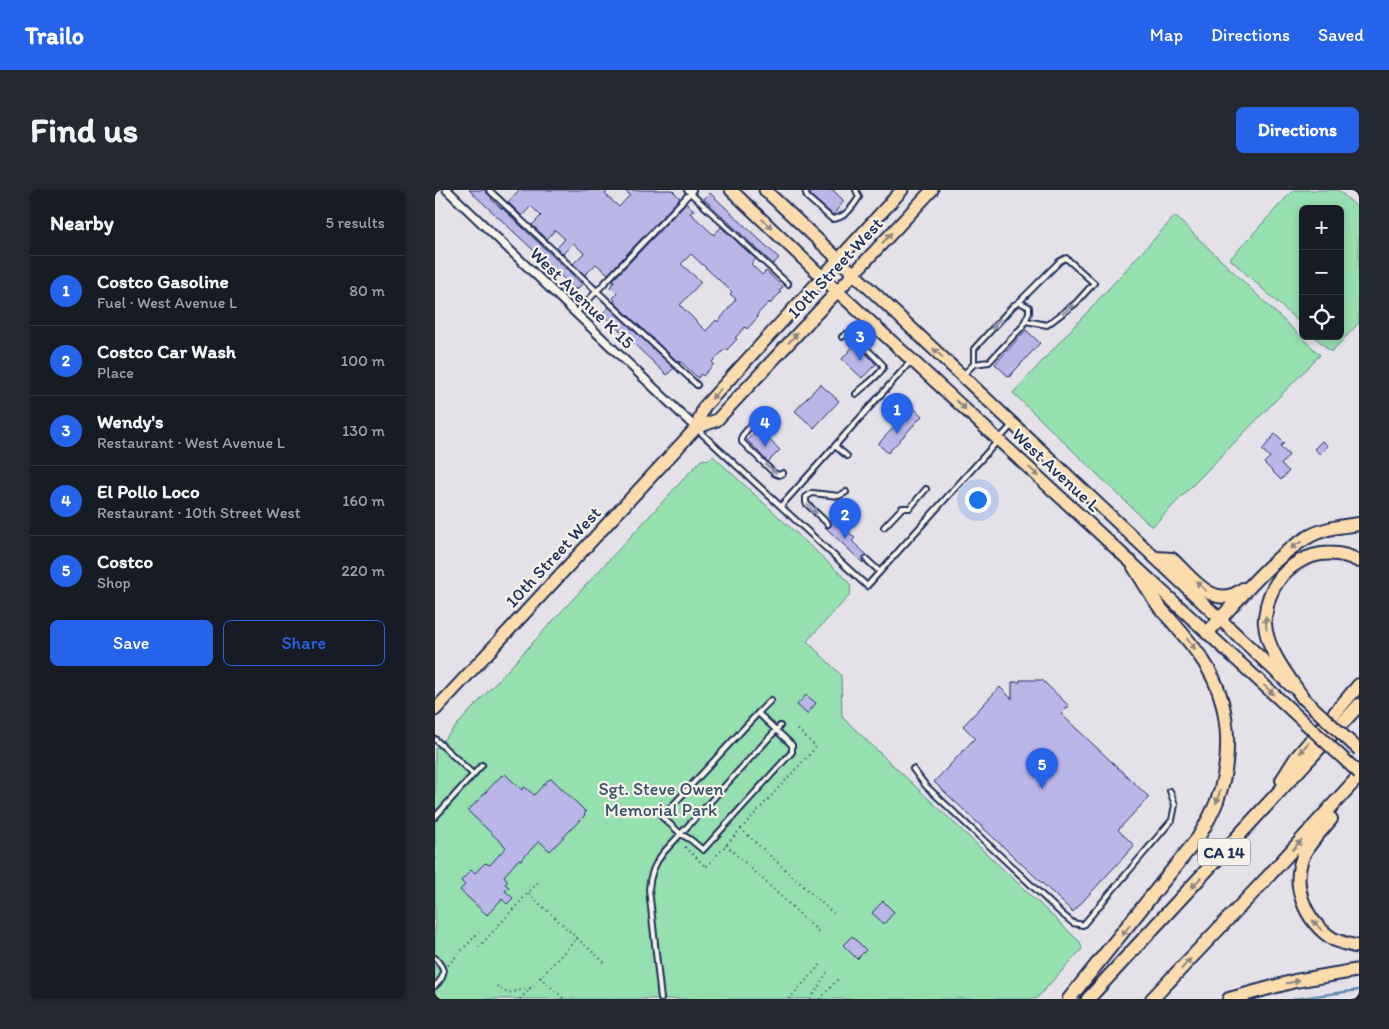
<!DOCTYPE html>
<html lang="en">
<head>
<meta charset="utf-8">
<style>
  body { margin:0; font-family:Itim,sans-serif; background:#242831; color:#f1f3f6 }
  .controls { position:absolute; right:15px; top:15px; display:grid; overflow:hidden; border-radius:8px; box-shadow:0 2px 8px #0003 }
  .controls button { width:45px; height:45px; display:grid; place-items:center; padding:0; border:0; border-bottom:1px solid #363941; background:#171b24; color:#f1f3f6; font:25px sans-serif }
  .you { position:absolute; left:542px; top:309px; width:18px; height:18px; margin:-12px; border:4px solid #fff; border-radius:50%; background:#1a73e8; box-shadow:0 0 0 8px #1a73e833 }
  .badge { display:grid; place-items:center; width:32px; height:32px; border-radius:50%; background:#2563eb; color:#fff; font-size:16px; font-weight:700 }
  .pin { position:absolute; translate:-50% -41px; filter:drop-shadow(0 1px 2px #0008) }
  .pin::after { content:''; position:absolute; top:26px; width:18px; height:15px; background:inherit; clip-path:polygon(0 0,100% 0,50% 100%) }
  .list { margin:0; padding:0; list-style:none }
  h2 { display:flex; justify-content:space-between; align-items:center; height:65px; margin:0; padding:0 20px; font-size:21px }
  h2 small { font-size:16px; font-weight:400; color:#9ea1a6 }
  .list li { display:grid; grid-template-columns:32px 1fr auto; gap:15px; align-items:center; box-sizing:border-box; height:70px; padding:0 20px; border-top:1px solid #363941 }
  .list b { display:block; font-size:19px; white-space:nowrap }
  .list p { margin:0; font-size:16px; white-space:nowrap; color:#9ea1a6 }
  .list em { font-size:16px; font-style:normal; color:#9ea1a6 }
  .actions { display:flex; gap:10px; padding:15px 20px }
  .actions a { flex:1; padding:11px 0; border:1px solid #2563eb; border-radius:8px; text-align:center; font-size:18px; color:#2563eb }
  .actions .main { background:#2563eb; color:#fff }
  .icon { flex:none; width:28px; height:28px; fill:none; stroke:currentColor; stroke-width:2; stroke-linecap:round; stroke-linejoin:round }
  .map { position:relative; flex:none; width:924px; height:809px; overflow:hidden; border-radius:8px }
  header { display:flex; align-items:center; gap:30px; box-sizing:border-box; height:70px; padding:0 25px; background:#2563eb; color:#fff }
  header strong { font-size:24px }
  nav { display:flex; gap:28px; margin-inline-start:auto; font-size:18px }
  .intro { display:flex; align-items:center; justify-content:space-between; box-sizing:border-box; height:120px; padding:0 30px }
  h1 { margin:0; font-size:35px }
  .button { padding:12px 22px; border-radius:8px; background:#2563eb; color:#fff; font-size:18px; font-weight:700 }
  main { display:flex; gap:30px; padding:0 30px }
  aside { flex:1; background:#171b24; border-radius:8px; box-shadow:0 2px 8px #0003 }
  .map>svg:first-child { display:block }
  .green { fill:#96dfaf; stroke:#588786 }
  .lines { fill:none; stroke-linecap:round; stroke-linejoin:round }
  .stream { stroke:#5c8db1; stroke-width:2.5 }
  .building { fill:#bbb6e8; stroke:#1b2f5e; fill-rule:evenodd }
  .lane-casing { stroke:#1b2f5e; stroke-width:8 }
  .street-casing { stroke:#1b2f5e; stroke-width:11 }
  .primary-casing { stroke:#1b2f5e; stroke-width:15 }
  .highway-casing { stroke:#1b2f5e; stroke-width:16 }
  .path { stroke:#1b2f5e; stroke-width:2; stroke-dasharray:1 4; stroke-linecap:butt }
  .lane { stroke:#f7f3e8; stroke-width:4 }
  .street { stroke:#f7f3e8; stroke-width:7 }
  .primary { stroke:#fcdcac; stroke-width:11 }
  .highway { stroke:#fcdcac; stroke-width:12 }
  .primary-bridge-casing { stroke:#1b2f5e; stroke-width:15; stroke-linecap:butt }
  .primary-bridge { stroke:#fcdcac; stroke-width:11 }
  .oneway { fill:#8c8685 }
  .oneway2 { fill:#8991a3 }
  .labels { text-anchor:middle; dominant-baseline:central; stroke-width:4.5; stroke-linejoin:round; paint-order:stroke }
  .shield { fill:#f7f3e8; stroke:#5d6a87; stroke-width:1 }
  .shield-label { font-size:16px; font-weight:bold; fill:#1b2f5e }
  .street-label { font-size:18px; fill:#1b2f5e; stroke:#f7f3e8 }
  .park-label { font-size:18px; fill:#34526e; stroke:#f7f3e8 }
</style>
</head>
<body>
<header>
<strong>Trailo</strong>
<nav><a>Map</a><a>Directions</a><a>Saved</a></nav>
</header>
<div class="intro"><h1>Find us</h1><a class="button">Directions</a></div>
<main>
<aside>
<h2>Nearby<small>5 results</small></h2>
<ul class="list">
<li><span class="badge">1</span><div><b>Costco Gasoline</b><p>Fuel · West Avenue L</p></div><em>80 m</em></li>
<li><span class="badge">2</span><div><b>Costco Car Wash</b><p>Place</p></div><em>100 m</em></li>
<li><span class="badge">3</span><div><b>Wendy's</b><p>Restaurant · West Avenue L</p></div><em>130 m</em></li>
<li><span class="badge">4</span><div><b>El Pollo Loco</b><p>Restaurant · 10th Street West</p></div><em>160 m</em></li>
<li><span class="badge">5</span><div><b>Costco</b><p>Shop</p></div><em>220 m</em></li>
</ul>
<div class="actions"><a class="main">Save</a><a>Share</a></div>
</aside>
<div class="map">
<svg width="924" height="809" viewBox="0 0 924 809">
  <rect width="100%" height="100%" fill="#e5e1e8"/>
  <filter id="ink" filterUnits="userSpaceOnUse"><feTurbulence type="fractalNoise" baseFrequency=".02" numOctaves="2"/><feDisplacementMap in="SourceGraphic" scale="10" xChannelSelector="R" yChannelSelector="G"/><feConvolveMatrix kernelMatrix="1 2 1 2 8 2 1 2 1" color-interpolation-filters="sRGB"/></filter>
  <g filter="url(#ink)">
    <path class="green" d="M858 0H903L924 19V133L896 162 879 146H905V19H868V136L795 69Z
      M740 26 885 165 717 337 578 203Z
      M278 266 411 389C416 395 417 399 414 406L372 451 406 485 407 527 645 752 647 759 601 809H0V559L266 270 275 269Z"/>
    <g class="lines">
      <path class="stream" d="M859 809 924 800"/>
    </g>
    <path class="building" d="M34 0H50L57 8 56 9 67 19V18L147 94 141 100Z
      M84 0H174L170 4 184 17 195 5 189 0H237L245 8 173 84 161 74 150 85 138 74 149 63 138 53 128 64 122 58 130 49 120 40 112 49 97 35 106 26 96 16 87 26 73 12Z
      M379 0H398L408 10V12L398 25 375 5Z
      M275 3 344 68 338 74 269 9Z
      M251 13 259 20 255 23 279 45 286 37 321 69 316 74 327 85 331 81 348 97 344 101 346 102 335 114 334 112 321 126 323 127 312 139 310 137 300 148 302 149 291 161 290 159 277 172 279 174 268 186 266 184 263 188 245 171 244 173 179 112 180 110 178 108 182 104 175 97 180 91 178 90ZM256 64 297 102 295 104 301 109 283 132 281 130 271 141 245 115 266 92 246 74Z
      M174 117 239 178 232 185 167 124Z
      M591 140 605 153 574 187 560 174Z
      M421 153 441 174 427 188 407 169Z
      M385 194 404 211 379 238 360 221Z
      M478 217 487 226 453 263 443 254Z
      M323 239 345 260 333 272 312 250Z
      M840 244 849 253 845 257 854 265 846 275 854 281 846 290 829 273 835 267 827 260Z
      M887 251 893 256 885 264 879 259Z
      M398 328 420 348 417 351 433 366 428 367V373L390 337 396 336 395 331Z
      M585 490H607L634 516 626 524 714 607 683 640 699 655 698 657 638 722 499 592 540 548 528 536 565 497 577 509V492H585Z
      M371 505 381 513 372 524 362 515Z
      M70 584 87 600 89 597 91 598 99 605 113 590 117 589 151 622 149 624 150 625 115 661 104 651 86 670 84 669 69 686 73 691 70 694 74 697 70 701 78 708 72 714 67 709 52 725 25 700 30 695 26 691 36 680 40 683 50 673 55 675 71 657 33 621 67 585 68 586Z
      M448 711 459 722 449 734 437 723Z
      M417 746 431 760 422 769 408 755Z"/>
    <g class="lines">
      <defs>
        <path id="lane" d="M54 0 262 195
          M252 0 353 94
          M370 0 372 7 397 29C410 28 417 18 424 7L421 0
          M141 123 258 0
          M407 147 411 144 419 146 448 175V178C441 189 430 195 421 204
          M539 174V159L578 116 584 112 625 71 631 68 659 93 641 113 612 135 591 131
          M529 184 539 174 554 172 587 137 594 123V117L584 112
          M336 224 322 228 307 246V252L339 283 344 285 348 283
          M263 240 432 396 577 235
          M400 256 412 266
          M346 316 476 171
          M393 334 371 313V307L377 303 404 306 411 302
          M449 337 467 318H475L491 299
          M431 369 444 381
          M323 523 357 555V562L268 660 256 650 246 644 227 627Z
          M323 523 336 510
          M0 549 39 585
          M478 579 491 596 627 724 638 733 648 735 737 630 740 615 735 601
          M0 627 47 575
          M0 768C10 779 12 785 0 796
          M226 809 214 699C215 685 219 674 228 663L345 536"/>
        <path id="street" d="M12 0 261 238"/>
        <path id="primary" d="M296 0 402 101 856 520
          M330 0 856 496
          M261 238 282 230 497 0
          M0 520 261 238 269 217 467 0"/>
        <path id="highway" d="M721 368 737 369C757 388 780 422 808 399
          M772 443C803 411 836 367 875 346 890 338 908 336 924 334
          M868 508C853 486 832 461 830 434 829 430 830 426 831 422 836 378 883 349 924 371
          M847 590 861 568 924 495
          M896 629C888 639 876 651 870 662 854 694 870 731 898 749 906 753 915 755 924 757
          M634 809 763 648C770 636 777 624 782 611 798 567 796 512 769 472 756 452 741 436 726 419 716 406 708 391 699 377
          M653 809 924 515
          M717 809 830 690 924 586
          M794 809 860 791 924 780"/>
      </defs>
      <use href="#lane" class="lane-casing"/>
      <use href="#street" class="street-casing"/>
      <use href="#primary" class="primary-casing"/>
      <use href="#highway" class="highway-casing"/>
      <path class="path" d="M214 622 221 628
        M306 639 381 557 360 537
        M291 655 384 742
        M250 657 271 677 306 639 400 725
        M106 689 93 703 142 748
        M44 757 93 703
        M13 775 44 742
        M105 787 129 809
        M62 796 72 803 96 798 142 748 171 774
        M85 809 96 798
        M354 809 387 773
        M376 809 394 779
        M385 809 404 788"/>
      <use href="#lane" class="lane"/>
      <use href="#street" class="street"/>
      <use href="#primary" class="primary"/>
      <use href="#highway" class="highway"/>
      <defs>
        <path id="primary-bridge" d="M868 508 924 560
          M856 520 924 583"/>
      </defs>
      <use href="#primary-bridge" class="primary-bridge-casing"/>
      <use href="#primary-bridge" class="primary-bridge"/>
    </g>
    <defs><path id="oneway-solid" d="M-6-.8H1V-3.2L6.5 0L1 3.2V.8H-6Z" transform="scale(1.25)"/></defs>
    <g class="oneway">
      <use href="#oneway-solid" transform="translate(332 34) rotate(44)"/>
      <use href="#oneway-solid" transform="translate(452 48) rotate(-47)"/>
      <use href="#oneway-solid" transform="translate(358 148) rotate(-47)"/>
      <use href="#oneway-solid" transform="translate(503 163) rotate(-137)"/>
      <use href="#oneway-solid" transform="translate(281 204) rotate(133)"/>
      <use href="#oneway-solid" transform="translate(526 215) rotate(42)"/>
      <use href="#oneway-solid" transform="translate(599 282) rotate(43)"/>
      <use href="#oneway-solid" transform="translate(861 355) rotate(148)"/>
      <use href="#oneway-solid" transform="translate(766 396) rotate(-137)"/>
      <use href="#oneway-solid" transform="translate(831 433) rotate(-94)"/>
      <use href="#oneway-solid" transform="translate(756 454) rotate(53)"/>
      <use href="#oneway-solid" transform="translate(834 500) rotate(43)"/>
      <use href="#oneway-solid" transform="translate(869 558) rotate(130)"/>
      <use href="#oneway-solid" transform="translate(783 607) rotate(108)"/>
      <use href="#oneway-solid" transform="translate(862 655) rotate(-48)"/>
      <use href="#oneway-solid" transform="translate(761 693) rotate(133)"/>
      <use href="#oneway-solid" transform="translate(882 735) rotate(-132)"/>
      <use href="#oneway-solid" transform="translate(691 740) rotate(128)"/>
      <use href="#oneway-solid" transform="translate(751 774) rotate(-47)"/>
      <use href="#oneway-solid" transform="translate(858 792) rotate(-12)"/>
    </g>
    <g class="oneway2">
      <use href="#oneway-solid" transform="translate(633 119) rotate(-38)"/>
      <use href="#oneway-solid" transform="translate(561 134) rotate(132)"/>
      <use href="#oneway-solid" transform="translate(336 279) rotate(39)"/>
      <use href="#oneway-solid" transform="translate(377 319) rotate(44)"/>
    </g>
  </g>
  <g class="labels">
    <rect class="shield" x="763" y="648.5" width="52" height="27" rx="4"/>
    <g class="shield-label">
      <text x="789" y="662">CA 14</text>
    </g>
    <g class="street-label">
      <text transform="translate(400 78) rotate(-47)">10th Street West</text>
      <text transform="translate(147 108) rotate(44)">West Avenue K 15</text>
      <text transform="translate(621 280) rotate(43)">West Avenue L</text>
      <text transform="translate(118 367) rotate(-47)">10th Street West</text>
    </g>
    <g class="park-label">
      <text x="226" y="599">Sgt. Steve Owen<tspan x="226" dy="21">Memorial Park</tspan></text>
    </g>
  </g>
</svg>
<div class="controls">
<button>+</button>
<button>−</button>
<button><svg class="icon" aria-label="locate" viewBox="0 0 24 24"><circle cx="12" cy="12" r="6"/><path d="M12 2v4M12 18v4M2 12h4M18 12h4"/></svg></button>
</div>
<div class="you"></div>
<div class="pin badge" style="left:462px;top:244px">1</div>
<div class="pin badge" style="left:410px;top:349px">2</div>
<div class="pin badge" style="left:425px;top:171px">3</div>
<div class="pin badge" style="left:330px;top:257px">4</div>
<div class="pin badge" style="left:607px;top:599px">5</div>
</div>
</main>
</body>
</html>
